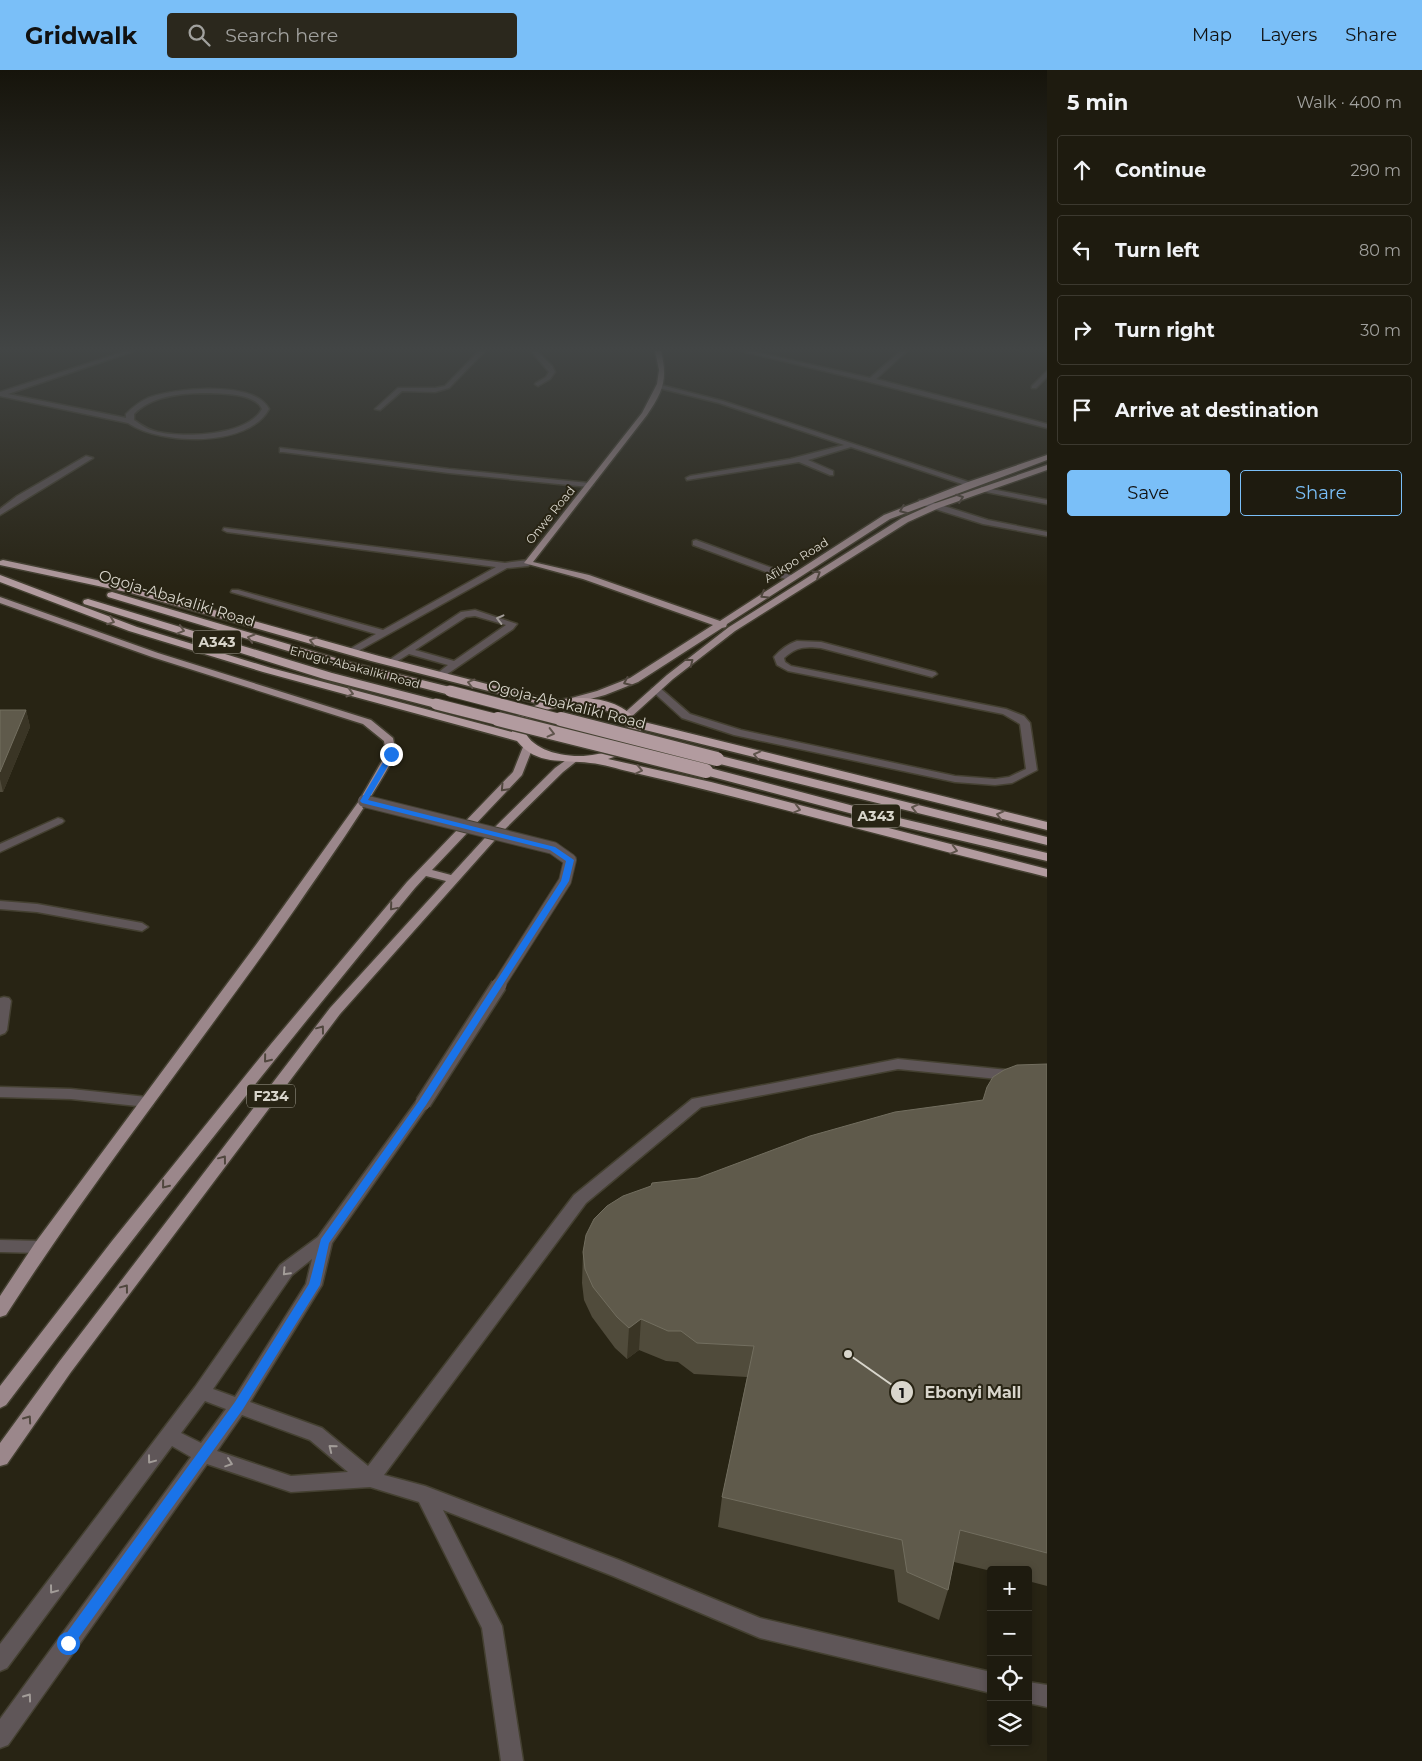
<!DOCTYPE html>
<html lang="en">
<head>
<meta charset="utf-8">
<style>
  body { margin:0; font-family:Montserrat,sans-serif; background:#2b281d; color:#f1f3f6 }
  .controls { position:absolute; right:15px; bottom:15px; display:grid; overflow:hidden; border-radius:5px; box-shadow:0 2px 8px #0003 }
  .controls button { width:45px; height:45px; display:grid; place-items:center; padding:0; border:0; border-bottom:1px solid #3c392f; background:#1e1b0f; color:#f1f3f6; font:25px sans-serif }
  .stop { position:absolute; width:15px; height:15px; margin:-11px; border:4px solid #1a73e8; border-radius:50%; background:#fff }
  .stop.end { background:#1a73e8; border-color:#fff; box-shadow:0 1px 5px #0008 }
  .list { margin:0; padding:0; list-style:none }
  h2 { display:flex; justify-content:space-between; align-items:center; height:65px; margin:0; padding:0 20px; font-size:21px }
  h2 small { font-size:16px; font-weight:400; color:#a1a19e }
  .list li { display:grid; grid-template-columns:32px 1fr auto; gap:15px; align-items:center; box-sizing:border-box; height:70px; margin:0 10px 10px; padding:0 10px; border:1px solid #3c392f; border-radius:5px }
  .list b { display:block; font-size:19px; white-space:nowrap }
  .list em { font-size:16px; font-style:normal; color:#a1a19e }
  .actions { display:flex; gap:10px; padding:15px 20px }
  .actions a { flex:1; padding:11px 0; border:1px solid #7abff8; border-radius:5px; text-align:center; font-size:18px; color:#7abff8 }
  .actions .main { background:#7abff8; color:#111 }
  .icon { flex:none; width:28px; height:28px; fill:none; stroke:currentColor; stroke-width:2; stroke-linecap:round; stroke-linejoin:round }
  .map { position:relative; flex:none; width:1047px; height:1691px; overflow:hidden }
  header { display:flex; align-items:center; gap:30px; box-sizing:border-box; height:70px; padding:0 25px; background:#7abff8; color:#111 }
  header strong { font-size:24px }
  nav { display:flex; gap:28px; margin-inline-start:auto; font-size:18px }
  .search { width:350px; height:45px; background:#2b281d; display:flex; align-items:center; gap:12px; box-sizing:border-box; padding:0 18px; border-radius:5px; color:#a1a19e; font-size:19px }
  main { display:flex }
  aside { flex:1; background:#1e1b0f }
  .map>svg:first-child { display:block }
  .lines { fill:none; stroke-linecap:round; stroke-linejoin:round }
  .minor-casing { stroke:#444031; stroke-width:3 }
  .major-casing { stroke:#444031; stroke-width:3 }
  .highway-casing { stroke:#444031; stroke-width:3 }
  .minor { fill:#5f5658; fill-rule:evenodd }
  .major { fill:#9b878b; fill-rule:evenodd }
  .highway { fill:#b29b9f; fill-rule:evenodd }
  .minor-bridge-far1-casing { stroke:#444031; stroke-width:14; stroke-linecap:butt }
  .minor-bridge-casing { stroke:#444031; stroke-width:18; stroke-linecap:butt }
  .highway-bridge-far1-casing { stroke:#444031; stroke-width:13; stroke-linecap:butt }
  .highway-bridge-casing { stroke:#444031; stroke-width:17; stroke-linecap:butt }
  .minor-bridge-far1 { stroke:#5f5658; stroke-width:12 }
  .minor-bridge { stroke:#5f5658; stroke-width:15 }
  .highway-bridge-far1 { stroke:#b29b9f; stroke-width:11 }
  .highway-bridge { stroke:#b29b9f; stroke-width:14 }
  .wall { fill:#504b3b }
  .shaded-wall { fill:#3a3525 }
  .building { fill:#5f5a4b; stroke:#726e5f }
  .oneway { stroke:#50473e }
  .oneway2 { stroke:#a29c98 }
  .oneway3 { stroke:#5f544c }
  .route { fill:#1a73e8 }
  .labels { text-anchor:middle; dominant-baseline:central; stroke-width:4; stroke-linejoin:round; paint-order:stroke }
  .far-street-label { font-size:12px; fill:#d9d6cc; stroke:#282414 }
  .shield { fill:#282414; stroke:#a4a195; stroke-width:1 }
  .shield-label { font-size:14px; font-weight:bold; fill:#d9d6cc }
  .street-label { font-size:15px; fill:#d9d6cc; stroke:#282414 }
  .leader { fill:none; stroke:#d9d6cc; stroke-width:2 }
  .callout-dot { fill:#d9d6cc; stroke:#282414; stroke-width:2 }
  .mark-label { font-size:15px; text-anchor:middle; font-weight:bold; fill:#111 }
  .callout-label { font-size:16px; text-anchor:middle; font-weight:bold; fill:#d9d6cc; stroke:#282414; stroke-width:4; stroke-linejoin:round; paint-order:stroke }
</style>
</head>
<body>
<header>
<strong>Gridwalk</strong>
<div class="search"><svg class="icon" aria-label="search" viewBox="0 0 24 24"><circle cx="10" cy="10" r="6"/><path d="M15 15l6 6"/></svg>Search here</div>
<nav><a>Map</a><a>Layers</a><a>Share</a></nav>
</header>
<main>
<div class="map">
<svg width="1047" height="1691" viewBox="0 0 1047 1691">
  <rect width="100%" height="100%" fill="#282414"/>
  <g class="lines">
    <defs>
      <path id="minor" d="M126 281H134L8 324 126 348V344C133 337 139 332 148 328 173 318 255 310 269 339 248 378 160 375 128 353L0 326V322ZM205 323C221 324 254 322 262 339 247 366 185 368 158 362 148 360 141 355 134 350V344C151 326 181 323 205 323Z
        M479 281H485L449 318 435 322 402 321 380 340 375 339 398 318H435L445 316Z
        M531 281H537L552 296 555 302 550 309 538 316 535 314 536 313 546 307 549 302Z
        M741 281H751L870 308 901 281H907L876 309 1047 354V358L870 312Z
        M1047 301V307L1036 318H1032V316Z
        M661 315 723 331 975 414 968 416 851 377 808 390 833 401V405H830L799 392 687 410 686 408 690 406 790 389 844 375 719 333 659 318 658 317Z
        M280 378 449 399 589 413 593 415 589 417 449 403 283 382H280Z
        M86 386 93 388 0 445V439L17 426Z
        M981 417 1047 430V434L981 421Z
        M919 430H925L988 450 1047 462V466L983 454 919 434Z
        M224 458 505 493 528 490 532 493 528 496 507 498 351 585 348 584V580L376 564 231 522 232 520H238L383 560 496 497 227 462 223 460Z
        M696 470 794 506 795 508 794 510H788L693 475V471Z
        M475 540 517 554 513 559 443 607H437L435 605 448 595 409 584 391 595 386 592 461 542ZM475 546 506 555 454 591 415 580 466 547Z
        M797 571 821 572 935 602 937 604 932 607 821 578C805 576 796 577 784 588L785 592 791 596 1006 639 1024 646 1030 653 1037 700 1012 713 995 715 955 712 734 665 682 648 651 620 652 618H660L690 644 741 660 955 706 995 709 1009 707 1026 699 1020 654 1003 644 788 601 777 595 774 587C780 580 788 574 797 571Z
        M58 748 62 749 64 751 62 753 0 782V774Z
        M0 831 37 834 142 853 148 857 142 861 37 842 0 839Z
        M4 927 9 928 11 931 7 960 5 963 0 965V928Z
        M898 989 1047 1004V1014L898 999 701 1037 586 1133 384 1405 425 1416 619 1490 760 1548 991 1602V1623L760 1568 613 1506 443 1440 502 1556 523 1691H501L482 1558 419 1432 370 1417 291 1422 207 1394 8 1675 0 1678V1649L191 1387 172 1376 7 1598 0 1601V1574L195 1317 280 1195 318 1167 418 1029H428L430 1033 332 1173 322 1215 250 1332 322 1358 368 1396 574 1125 692 1029ZM312 1189 306 1214 235 1327 213 1319 292 1205ZM205 1331 226 1339 201 1373 181 1363ZM242 1345 310 1370 348 1402 291 1406 217 1381Z
        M0 1017 71 1019 147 1027 152 1028 154 1032 152 1036 147 1037 71 1029 0 1027Z
        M0 1170 41 1171 47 1173 49 1177 47 1181 41 1183 0 1182Z
        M1028 1612 1047 1615V1637L1028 1633Z"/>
      <path id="major" d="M655 281H661C668 309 663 322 647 345L533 492 589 505 720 551 884 445 968 412 1047 385V390L890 449 727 554 726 557 722 558 638 612 605 625 568 635 564 634V630L597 621 630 608 713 555 583 509 524 493 642 343 657 314 659 300Z
        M1047 395V400L939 438 908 452 735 561 673 609 630 648 626 649 621 646 667 605 729 557 902 448 933 434Z
        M0 527 158 583 371 650 393 668 396 684C366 738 330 788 295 839 200 975 96 1105 6 1245L0 1247V1226L35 1173 258 872 359 731 386 684 384 671 363 654 152 587 0 533Z
        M528 674 533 677 522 705 432 800 451 805 494 758 555 698 569 688H577L578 690 563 702 502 762 340 944 71 1302 7 1394 0 1396V1373L59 1292 330 938 446 811 426 806 415 818C275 987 139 1159 6 1335L0 1338V1316L112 1171 271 974 407 812 513 702 523 677Z"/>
      <path id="highway" d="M3 490 139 519 379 586 553 631C580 625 618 627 636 650L1047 752V760L641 659C638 677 624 684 608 689L711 712 1047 799V807C908 773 770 734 631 702 617 699 604 694 590 693 562 689 537 696 517 671L263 602 129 561 0 512V505L137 557 271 598 512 662C510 647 527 639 539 634L371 591 131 523 0 495V491ZM568 636C591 636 616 637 629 659 623 696 534 694 524 659 529 641 552 638 568 636Z
        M112 522 349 592 454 618 456 621 450 625 341 597 108 527 107 525 108 523Z
        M88 529 332 603 440 631 442 634 436 638 324 609 84 534 83 532 84 530Z
        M717 685 1047 767V775L712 692 711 689Z
        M706 697 899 748 1047 783V791L891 754 701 704 699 701 701 698Z"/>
    </defs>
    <use href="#minor" class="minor-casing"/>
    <use href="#major" class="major-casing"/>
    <use href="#highway" class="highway-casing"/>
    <use href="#minor" class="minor"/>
    <use href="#major" class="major"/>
    <use href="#highway" class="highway"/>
    <defs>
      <path id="minor-bridge-far1" d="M364 731 553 778 570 790 565 811 498 916"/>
      <path id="minor-bridge" d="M423 1033 499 915"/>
      <path id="highway-bridge-far1" d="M450 621 566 651
        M436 634 503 651"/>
      <path id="highway-bridge" d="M498 649 706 701
        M561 649 717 689"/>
    </defs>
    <use href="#minor-bridge-far1" class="minor-bridge-far1-casing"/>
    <use href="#minor-bridge" class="minor-bridge-casing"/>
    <use href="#highway-bridge-far1" class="highway-bridge-far1-casing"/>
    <use href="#highway-bridge" class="highway-bridge-casing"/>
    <use href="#minor-bridge-far1" class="minor-bridge-far1"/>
    <use href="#minor-bridge" class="minor-bridge"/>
    <use href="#highway-bridge-far1" class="highway-bridge-far1"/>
    <use href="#highway-bridge" class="highway-bridge"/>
  </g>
  <path class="wall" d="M0 640H26L30 657 3 722H0Z
    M1047 994V1516L1028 1511V1500H991V1501L954 1492 948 1520 939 1550 898 1532 894 1500 718 1457 722 1427 747 1307 694 1304 678 1292 666 1291 639 1280 627 1289 615 1278 592 1247 584 1230 582 1213 583 1182 698 1108 983 1030Z"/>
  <path class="shaded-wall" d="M26 640 30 657 3 722 0 709V702Z
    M641 1249 639 1280 627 1289 629 1258Z"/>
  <path class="building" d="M0 640H26L0 702Z
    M1047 994V1483L960 1460 948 1520 907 1502 902 1470 722 1427 754 1276 697 1273 681 1261H668L641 1249 629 1258 617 1247 593 1217 585 1199 583 1182 586 1165 594 1149 607 1136 623 1126 651 1116 652 1113 698 1108 810 1066 895 1042 983 1030 987 1017 993 1007 1004 1000 1017 995Z"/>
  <defs><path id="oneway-chevron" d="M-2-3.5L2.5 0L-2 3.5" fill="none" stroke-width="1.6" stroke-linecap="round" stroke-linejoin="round" transform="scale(1.25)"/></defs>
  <g class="oneway">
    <use href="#oneway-chevron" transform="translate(960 428) rotate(-20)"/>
    <use href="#oneway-chevron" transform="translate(903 440) rotate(157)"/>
    <use href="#oneway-chevron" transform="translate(817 504) rotate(-32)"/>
    <use href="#oneway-chevron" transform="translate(764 525) rotate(148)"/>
    <use href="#oneway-chevron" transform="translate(690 592) rotate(-38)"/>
    <use href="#oneway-chevron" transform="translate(627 612) rotate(156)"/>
    <use href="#oneway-chevron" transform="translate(504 718) rotate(133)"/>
    <use href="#oneway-chevron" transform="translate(393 837) rotate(130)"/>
    <use href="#oneway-chevron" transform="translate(321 959) rotate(-53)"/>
    <use href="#oneway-chevron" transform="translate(267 989) rotate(129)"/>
    <use href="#oneway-chevron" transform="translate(223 1089) rotate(-53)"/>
    <use href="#oneway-chevron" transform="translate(165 1115) rotate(129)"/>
    <use href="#oneway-chevron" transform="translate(125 1218) rotate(-53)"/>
    <use href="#oneway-chevron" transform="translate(28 1349) rotate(-55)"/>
  </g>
  <g class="oneway2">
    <use href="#oneway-chevron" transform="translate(500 549) rotate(-166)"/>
    <use href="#oneway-chevron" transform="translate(286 1202) rotate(133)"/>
    <use href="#oneway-chevron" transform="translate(332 1378) rotate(-141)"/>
    <use href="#oneway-chevron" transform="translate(151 1390) rotate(127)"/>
    <use href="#oneway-chevron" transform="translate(229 1393) rotate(19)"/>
    <use href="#oneway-chevron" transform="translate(53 1520) rotate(127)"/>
    <use href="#oneway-chevron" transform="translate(28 1627) rotate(-54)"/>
  </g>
  <g class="oneway3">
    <use href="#oneway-chevron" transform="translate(111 551) rotate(21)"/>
    <use href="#oneway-chevron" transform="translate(181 560) rotate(17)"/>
    <use href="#oneway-chevron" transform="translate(251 568) rotate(-164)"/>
    <use href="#oneway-chevron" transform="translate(313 571) rotate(-164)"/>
    <use href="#oneway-chevron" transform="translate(471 613) rotate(-165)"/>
    <use href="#oneway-chevron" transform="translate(350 623) rotate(15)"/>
    <use href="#oneway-chevron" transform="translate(551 663) rotate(14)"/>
    <use href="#oneway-chevron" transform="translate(757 685) rotate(-166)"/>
    <use href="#oneway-chevron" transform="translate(639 700) rotate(13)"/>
    <use href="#oneway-chevron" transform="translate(915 738) rotate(-166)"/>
    <use href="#oneway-chevron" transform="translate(797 739) rotate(15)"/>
    <use href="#oneway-chevron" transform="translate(1000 745) rotate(-166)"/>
    <use href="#oneway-chevron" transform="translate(954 780) rotate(15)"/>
  </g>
  <linearGradient id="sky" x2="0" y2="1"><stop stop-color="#16140b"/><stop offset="0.54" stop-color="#424545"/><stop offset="1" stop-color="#424545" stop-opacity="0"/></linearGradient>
  <rect width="1047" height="517" fill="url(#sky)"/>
  <path class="route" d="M391 681 395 684 368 730 555 777 574 790 569 811 426 1035 329 1173 320 1215 243 1339 72 1577 68 1579 63 1577 61 1573 63 1568 235 1332 309 1214 321 1169 419 1031 561 811 566 791 550 780 362 733 360 731 388 684Z"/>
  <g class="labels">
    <g class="far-street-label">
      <text transform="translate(550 445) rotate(-51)">Onwe Road</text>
      <text transform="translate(796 490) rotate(-32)">Afikpo Road</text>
      <text transform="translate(355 597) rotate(15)">Enugu-Abakaliki Road</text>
    </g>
    <g class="shield">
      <rect x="193" y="560.5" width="48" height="23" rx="4"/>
      <rect x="852" y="734.5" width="48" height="23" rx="4"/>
      <rect x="247" y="1014.5" width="48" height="23" rx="4"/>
    </g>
    <g class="shield-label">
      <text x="217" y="572">A343</text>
      <text x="876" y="746">A343</text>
      <text x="271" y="1026">F234</text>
    </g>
    <g class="street-label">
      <text transform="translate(177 528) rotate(17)">Ogoja-Abakaliki Road</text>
      <text transform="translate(567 634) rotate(14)">Ogoja-Abakaliki Road</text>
    </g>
  </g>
  <path class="leader" d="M848 1284L902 1322"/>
  <g class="callout-dot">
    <circle cx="848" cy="1284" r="5"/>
    <circle cx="902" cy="1322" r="12"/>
  </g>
  <g class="mark-label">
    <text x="902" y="1328">1</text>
  </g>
  <g class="callout-label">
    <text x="973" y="1328">Ebonyi Mall</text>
  </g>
</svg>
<div class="controls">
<button>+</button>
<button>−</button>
<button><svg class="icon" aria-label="locate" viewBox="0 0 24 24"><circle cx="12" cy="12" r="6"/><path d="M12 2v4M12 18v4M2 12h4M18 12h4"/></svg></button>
<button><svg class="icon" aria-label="layers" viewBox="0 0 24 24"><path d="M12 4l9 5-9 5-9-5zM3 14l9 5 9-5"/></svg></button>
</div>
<div class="stop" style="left:68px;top:1573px"></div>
<div class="stop end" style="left:391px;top:684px"></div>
</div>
<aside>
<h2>5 min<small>Walk · 400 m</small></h2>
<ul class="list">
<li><svg class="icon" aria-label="ahead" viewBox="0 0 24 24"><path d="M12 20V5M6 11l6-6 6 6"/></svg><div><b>Continue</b></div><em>290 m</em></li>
<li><svg class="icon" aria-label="left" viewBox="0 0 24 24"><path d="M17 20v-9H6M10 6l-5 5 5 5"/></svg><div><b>Turn left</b></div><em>80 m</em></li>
<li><svg class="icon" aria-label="right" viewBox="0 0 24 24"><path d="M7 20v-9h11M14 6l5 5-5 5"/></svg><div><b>Turn right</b></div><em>30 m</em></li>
<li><svg class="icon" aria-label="arrive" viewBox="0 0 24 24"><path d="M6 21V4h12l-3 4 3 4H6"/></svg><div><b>Arrive at destination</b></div></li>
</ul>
<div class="actions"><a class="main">Save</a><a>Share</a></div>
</aside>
</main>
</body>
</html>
